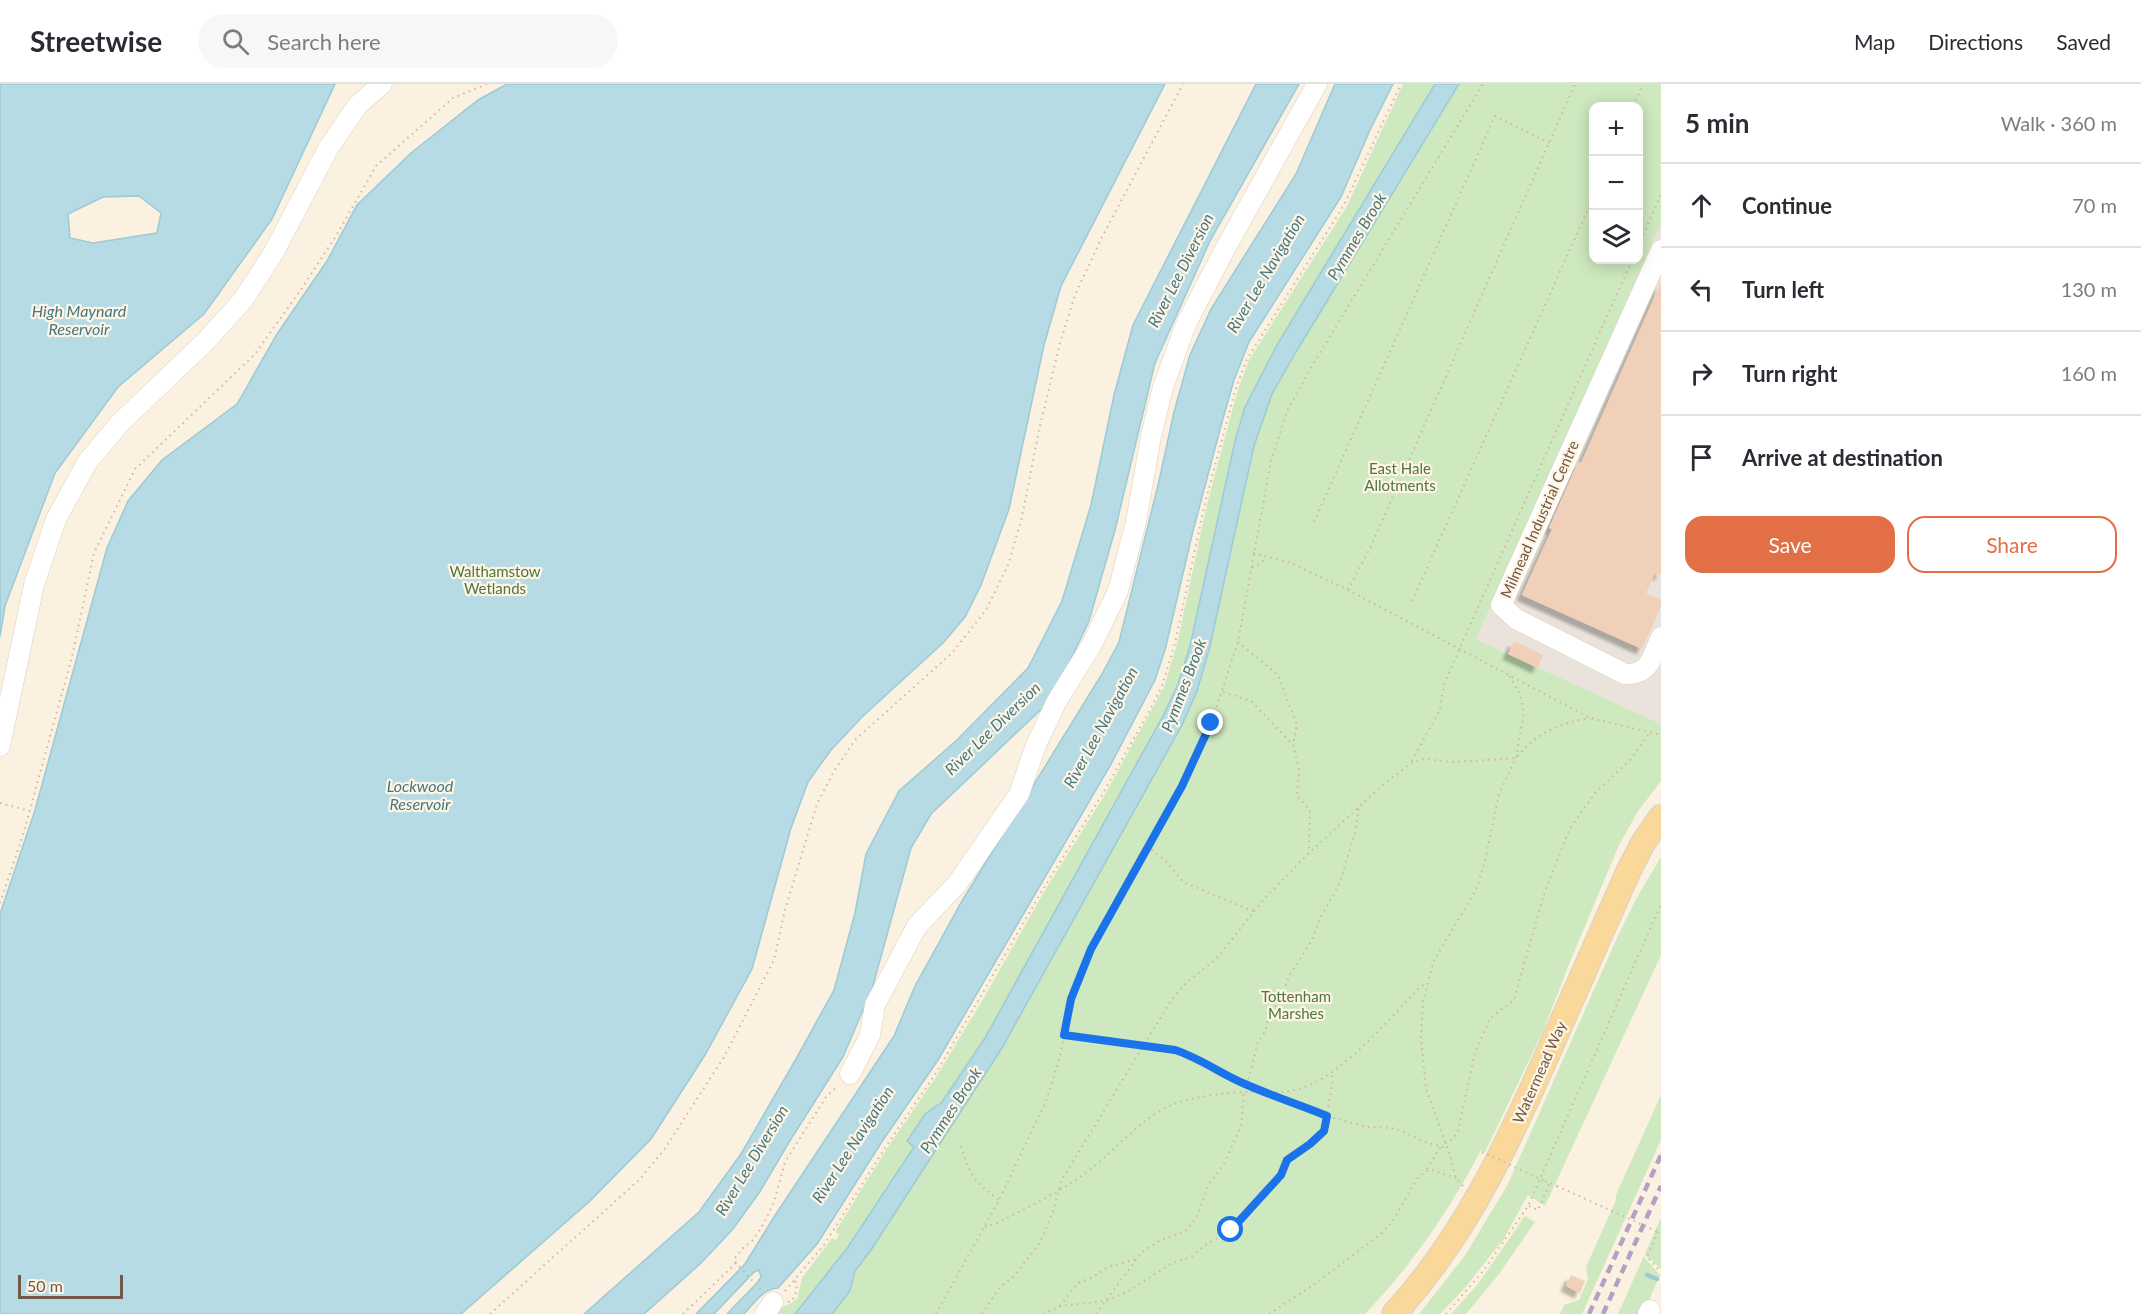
<!DOCTYPE html>
<html lang="en">
<head>
<meta charset="utf-8">
<style>
  body { margin:0; font-family:Lato,sans-serif; background:#f7f7f7; color:#2b2b33 }
  .controls { position:absolute; right:18px; top:18px; display:grid; overflow:hidden; border-radius:12px; box-shadow:0 3px 15px #0003 }
  .controls button { width:54px; height:54px; display:grid; place-items:center; padding:0; border:0; border-bottom:2px solid #e1e1e2; background:#fff; color:#2b2b33; font:30px sans-serif }
  .scale { position:absolute; left:18px; bottom:15px; width:105px; box-sizing:border-box; padding-left:6px; border:3px solid #715848; border-top:0; font-size:16px; line-height:21px; white-space:nowrap; color:#715848; -webkit-text-stroke:4px #fff5e5; paint-order:stroke }
  .stop { position:absolute; width:18px; height:18px; margin:-14px; border:4px solid #1a73e8; border-radius:50%; background:#fff }
  .stop.end { background:#1a73e8; border-color:#fff; box-shadow:0 2px 6px #0008 }
  .list { margin:0; padding:0; list-style:none }
  h2 { display:flex; justify-content:space-between; align-items:center; height:78px; margin:0; padding:0 24px; font-size:26px }
  h2 small { font-size:20px; font-weight:400; color:#7c7c81 }
  .list li { display:grid; grid-template-columns:39px 1fr auto; gap:18px; align-items:center; box-sizing:border-box; height:84px; padding:0 24px; border-top:2px solid #e1e1e2 }
  .list b { display:block; font-size:22px; white-space:nowrap }
  .list em { font-size:20px; font-style:normal; color:#7c7c81 }
  .actions { display:flex; gap:12px; padding:18px 24px }
  .actions a { flex:1; padding:14px 0; border:2px solid #e36f47; border-radius:18px; text-align:center; font-size:21px; color:#e36f47 }
  .actions .main { background:#e36f47; color:#fff }
  .icon { flex:none; width:33px; height:33px; fill:none; stroke:currentColor; stroke-width:2; stroke-linecap:round; stroke-linejoin:round }
  .map { position:relative; flex:none; width:1661px; height:1230px; overflow:hidden }
  header { display:flex; align-items:center; gap:36px; box-sizing:border-box; height:84px; padding:0 30px; background:#fff; border-bottom:2px solid #e1e1e2 }
  header strong { font-size:28px }
  nav { display:flex; gap:33px; margin-inline-start:auto; font-size:21px }
  .search { width:420px; height:54px; background:#f7f7f7; display:flex; align-items:center; gap:15px; box-sizing:border-box; padding:0 21px; border-radius:33px; color:#7c7c81; font-size:22px }
  main { display:flex }
  aside { flex:1; background:#fff }
  .map>svg:first-child { display:block }
  .industrial { fill:#eae3db }
  .green { fill:#cee8bf; fill-rule:evenodd }
  .water { fill:#b6dbe4; stroke:#9ccad5; stroke-width:1.5; fill-rule:evenodd }
  .lines { fill:none; stroke-linecap:round; stroke-linejoin:round }
  .stream { stroke:#9ccad5; stroke-width:4.5 }
  .building { fill:#f0d0b8; filter:url(#shadow) }
  .minor-casing { stroke:#dfcebc; stroke-width:21 }
  .major-casing { stroke:#d7d0cc; stroke-width:26 }
  .path { stroke:#d4b49c; stroke-width:2; stroke-dasharray:1.5 4.5; stroke-linecap:butt }
  .minor { stroke:#fff; stroke-width:20 }
  .major { stroke:#f9d899; stroke-width:24 }
  .rail { stroke:#b4a0c3; stroke-width:4.5; stroke-dasharray:9 6; stroke-linecap:butt }
  .path-bridge { stroke:#d4b49c; stroke-width:2; stroke-dasharray:1.5 4.5; stroke-linecap:butt }
  .route { stroke:#1a73e8; stroke-width:8 }
  .labels { text-anchor:middle; dominant-baseline:central; stroke-width:4.5; stroke-linejoin:round; paint-order:stroke }
  .park-label { font-size:15px; fill:#4f7741; stroke:#fff5e5 }
  .street-label { font-size:15px; fill:#715848; stroke:#fff5e5 }
  .water-label { font-size:16px; font-style:italic; fill:#437784; stroke:#fff5e5 }
</style>
</head>
<body>
<header>
<strong>Streetwise</strong>
<div class="search"><svg class="icon" aria-label="search" viewBox="0 0 24 24"><circle cx="10" cy="10" r="6"/><path d="M15 15l6 6"/></svg>Search here</div>
<nav><a>Map</a><a>Directions</a><a>Saved</a></nav>
</header>
<main>
<div class="map">
<svg width="1661" height="1230" viewBox="0 0 1661 1230">
  <defs>
    <filter id="shadow"><feDropShadow dx="-5.5" dy="5.5" stdDeviation="1.5" flood-color="#0004"/></filter>
  </defs>
  <rect width="100%" height="100%" fill="#fbf1e0"/>
  <path class="industrial" d="M1661 140V640L1476 555Z"/>
  <path class="green" d="M1403 0H1435L1277 261 1245 323 1235 357 1190 562 1178 600 1163 632 985 954 942 1018 925 1030 915 1063 848 1163 795 1230H770L779 1223 788 1221 797 1215 802 1194 832 1154 836 1156 839 1150 835 1148 886 1066 938 990 982 917 1044 808 1104 712 1164 603 1177 560 1207 420 1238 305 1249 276 1347 122Z
    M1459 0H1661V140L1476 555 1661 640V697L1638 727 1619 761 1572 873 1543 947 1485 1068 1481 1066C1450 1126 1411 1182 1365 1230H832L850 1207 855 1187 871 1166 1024 926 1182 641 1197 608 1209 566 1258 347 1272 310 1296 268ZM1594 22H1638V176H1594Z
    M1661 773V871L1545 1122 1528 1111 1503 1156 1463 1206 1440 1230H1419L1464 1173 1507 1102 1616 856 1636 815Z
    M1661 1011V1056L1582 1230H1560L1564 1221 1579 1216 1588 1195 1586 1183 1616 1116V1111Z
    M1525 1132 1535 1138 1499 1190 1466 1230H1451L1478 1200Z
    M1661 1134V1185L1645 1171 1644 1173 1660 1191 1643 1230H1618Z"/>
  <path class="water" d="M0 0H335L272 135 204 230 118 303 55 389 5 522 0 553ZM139 112 161 129 157 149 93 159 70 154 68 130 103 113Z
    M507 0H1165L1061 202 1044 261 1009 425 981 501 965 533 943 559 862 633 831 666 808 698 791 744 752 885 705 971 651 1055 590 1117 461 1230H0V830L35 726 107 464 128 417 162 376 237 320 277 250 327 177 357 121 411 69 478 16Z
    M1256 0H1299L1210 157 1155 279 1115 446 1089 537 1052 615 931 730 911 764 872 905 843 973 791 1055 759 1109 733 1145 701 1179 644 1230H584L699 1128 741 1070 796 975 834 906 855 829 866 770 899 707 957 656 1028 584 1062 517 1091 421 1114 311 1133 241Z
    M1335 0H1393L1370 46 1341 113 1249 258 1234 296 1222 338 1193 447 1165 566 1155 596 1110 682 938 976 883 1056 817 1160 778 1204C764 1204 753 1220 744 1230H727L757 1199 761 1193 759 1186 754 1188 714 1230H696L745 1180 774 1133 894 952 915 902 962 817 1102 590 1119 558 1159 397 1174 328 1190 271 1211 225 1296 90Z
    M1435 0H1459L1296 268 1272 310 1254 362 1209 566 1197 607 1182 641 1002 964 871 1166 855 1187 850 1207 832 1230H795L848 1163 914 1063 907 1057 925 1030 942 1018 985 954 1163 632 1178 600 1190 562 1235 357 1245 323 1277 261Z"/>
  <g class="lines">
    <path class="stream" d="M1647 1191 1657 1195"/>
  </g>
  <path class="building" d="M1661 198V491L1655 489 1646 509 1661 516V522L1642 565 1522 511 1552 445 1549 444 1578 378 1581 379Z
    M1514 557 1543 571 1538 584 1508 570Z
    M1571 1191 1585 1197 1580 1209 1566 1202Z"/>
  <g class="lines">
    <defs>
      <path id="minor" d="M1661 166 1501 521 1516 535 1625 590C1650 591 1652 573 1661 553
        M0 662 34 501 56 435 88 377 121 338 205 258 243 216 274 168 329 63 358 21 382 0
        M850 990 870 951 875 921 917 842 957 800 1019 710 1036 661 1057 617 1091 562 1118 507 1136 438 1151 352 1163 303 1186 240 1225 165 1317 0
        M765 1230 773 1218
        M1648 1230 1650 1226"/>
      <path id="major" d="M1394 1230C1465 1152 1506 1064 1548 969 1575 908 1602 847 1629 786L1643 759 1661 733"/>
    </defs>
    <use href="#minor" class="minor-casing"/>
    <use href="#major" class="major-casing"/>
    <path class="path" d="M1633 22 1643 0
      M1638 162 1661 111
      M1314 438 1495 32 1549 59
      M1253 469 1291 479 1348 506 1590 634 1661 651
      M1252 483 1256 482 1267 474
      M1348 506 1371 462 1575 0
      M1412 517 1594 112
      M1238 558 1278 591 1297 641 1293 661
      M1223 608 1251 617 1293 661 1299 685 1297 712 1310 726 1309 769
      M1412 677 1440 625 1444 600 1632 176
      M0 719 30 727
      M1147 762 1167 778 1183 798 1255 828
      M0 819 23 751 72 573 94 469 135 385 255 270 300 207 336 152 376 82 453 14 487 0
      M1064 951 1175 966C1190 971 1200 977 1214 985 1231 994 1248 1001 1267 1008
      M1247 1001 1258 958 1265 948 1269 932 1282 912 1289 892 1312 856 1320 834 1339 801 1356 745 1359 723
      M1272 1009 1327 1032 1367 1043 1391 1044 1402 1047 1425 1058 1446 1064
      M1445 1059 1453 1055 1458 1047 1475 969 1490 934 1514 916 1544 810 1569 746 1595 709 1631 675 1651 647
      M961 1062C970 1093 974 1097 999 1116
      M1427 1085 1441 1062
      M1545 1097 1557 1102
      M1463 1102 1456 1094 1450 1071 1426 1005 1421 954 1423 917 1434 876 1476 806 1485 777 1499 710 1516 674 1524 628 1520 610 1509 591
      M1529 1122 1538 1126 1550 1099
      M985 1143 997 1139C1028 1123 1059 1109 1088 1087 1114 1068 1139 1036 1169 1022 1189 1013 1223 1009 1245 1008 1263 1008 1281 1010 1299 1005 1332 995 1365 961 1389 936 1402 923 1412 909 1427 898
      M1658 1148 1647 1173 1661 1188
      M736 1179 734 1175 744 1163 753 1156 764 1139 774 1118 785 1078 826 1013 838 1002
      M785 1207 824 1161 885 1064 936 989 1042 807 1102 711 1153 620 1162 602 1175 559 1205 419 1236 304 1247 275 1344 121 1401 0
      M788 1218 792 1217 797 1206 795 1195
      M1060 1222 1078 1199 1093 1193 1108 1183 1136 1175
      M490 1230 639 1096 664 1066 724 973 774 876 785 826 817 720 834 687 855 656 952 569 986 526 1008 481 1022 433 1039 346 1060 259 1075 211 1101 155 1183 0
      M683 1230 736 1179 761 1206
      M936 1230 999 1116 1047 1015 1060 972 1071 915 1091 865 1117 815 1182 702 1211 639 1238 558 1271 377 1287 327 1312 282 1483 0
      M982 1230 1000 1203 1014 1192 1040 1159 1054 1125 1061 1097 1172 915 1186 899 1217 874 1264 815 1309 769 1384 700 1411 679 1423 675 1454 678 1516 674C1535 650 1559 639 1590 634
      M1043 1230 1060 1222 1106 1217 1127 1208 1172 1179 1191 1173 1204 1162 1231 1146 1281 1091 1287 1076 1324 1047 1333 996 1332 989
      M1096 1230 1142 1168 1159 1157 1187 1146 1197 1132 1209 1100 1224 1080 1241 1042 1244 1008
      M1269 1230 1315 1200 1382 1149 1392 1138 1417 1095 1426 1087 1431 1086 1456 1094
      M1446 1230 1484 1186 1528 1122 1661 820"/>
    <use href="#minor" class="minor"/>
    <use href="#major" class="major"/>
    <path class="rail" d="M1589 1230 1661 1071
      M1603 1230 1661 1102"/>
    <path class="path-bridge" d="M1482 1068 1545 1097
      M1557 1102 1658 1148"/>
  </g>
  <g class="lines">
    <path class="route" d="M1211 639 1182 702 1091 865 1071 915 1064 951 1175 966C1200 974 1221 990 1245 1000 1272 1012 1300 1021 1327 1032L1324 1047 1310 1060 1287 1076 1281 1091 1231 1146"/>
  </g>
  <g class="labels">
    <g class="park-label">
      <text x="1400" y="384">East Hale<tspan x="1400" dy="17">Allotments</tspan></text>
      <text x="495" y="487">Walthamstow<tspan x="495" dy="17">Wetlands</tspan></text>
      <text x="1296" y="912">Tottenham<tspan x="1296" dy="17">Marshes</tspan></text>
    </g>
    <g class="street-label">
      <text transform="translate(1539 435) rotate(-66)">Milmead Industrial Centre</text>
      <text transform="translate(1539 988) rotate(-66)">Watermead Way</text>
    </g>
    <g class="water-label">
      <text transform="translate(1356 152) rotate(-59)">Pymmes Brook</text>
      <text transform="translate(1180 186) rotate(-63)">River Lee Diversion</text>
      <text transform="translate(1265 189) rotate(-59)">River Lee Navigation</text>
      <text x="79" y="226">High Maynard<tspan x="79" dy="18">Reservoir</tspan></text>
      <text transform="translate(1183 601) rotate(-69)">Pymmes Brook</text>
      <text transform="translate(1100 643) rotate(-61)">River Lee Navigation</text>
      <text transform="translate(992 644) rotate(-44)">River Lee Diversion</text>
      <text x="420" y="701">Lockwood<tspan x="420" dy="18">Reservoir</tspan></text>
      <text transform="translate(950 1026) rotate(-57)">Pymmes Brook</text>
      <text transform="translate(852 1060) rotate(-57)">River Lee Navigation</text>
      <text transform="translate(751 1076) rotate(-59)">River Lee Diversion</text>
    </g>
  </g>
</svg>
<div class="controls">
<button>+</button>
<button>−</button>
<button><svg class="icon" aria-label="layers" viewBox="0 0 24 24"><path d="M12 4l9 5-9 5-9-5zM3 14l9 5 9-5"/></svg></button>
</div>
<div class="scale">50 m</div>
<div class="stop" style="left:1231px;top:1146px"></div>
<div class="stop end" style="left:1211px;top:639px"></div>
</div>
<aside>
<h2>5 min<small>Walk · 360 m</small></h2>
<ul class="list">
<li><svg class="icon" aria-label="ahead" viewBox="0 0 24 24"><path d="M12 20V5M6 11l6-6 6 6"/></svg><div><b>Continue</b></div><em>70 m</em></li>
<li><svg class="icon" aria-label="left" viewBox="0 0 24 24"><path d="M17 20v-9H6M10 6l-5 5 5 5"/></svg><div><b>Turn left</b></div><em>130 m</em></li>
<li><svg class="icon" aria-label="right" viewBox="0 0 24 24"><path d="M7 20v-9h11M14 6l5 5-5 5"/></svg><div><b>Turn right</b></div><em>160 m</em></li>
<li><svg class="icon" aria-label="arrive" viewBox="0 0 24 24"><path d="M6 21V4h12l-3 4 3 4H6"/></svg><div><b>Arrive at destination</b></div></li>
</ul>
<div class="actions"><a class="main">Save</a><a>Share</a></div>
</aside>
</main>
</body>
</html>
